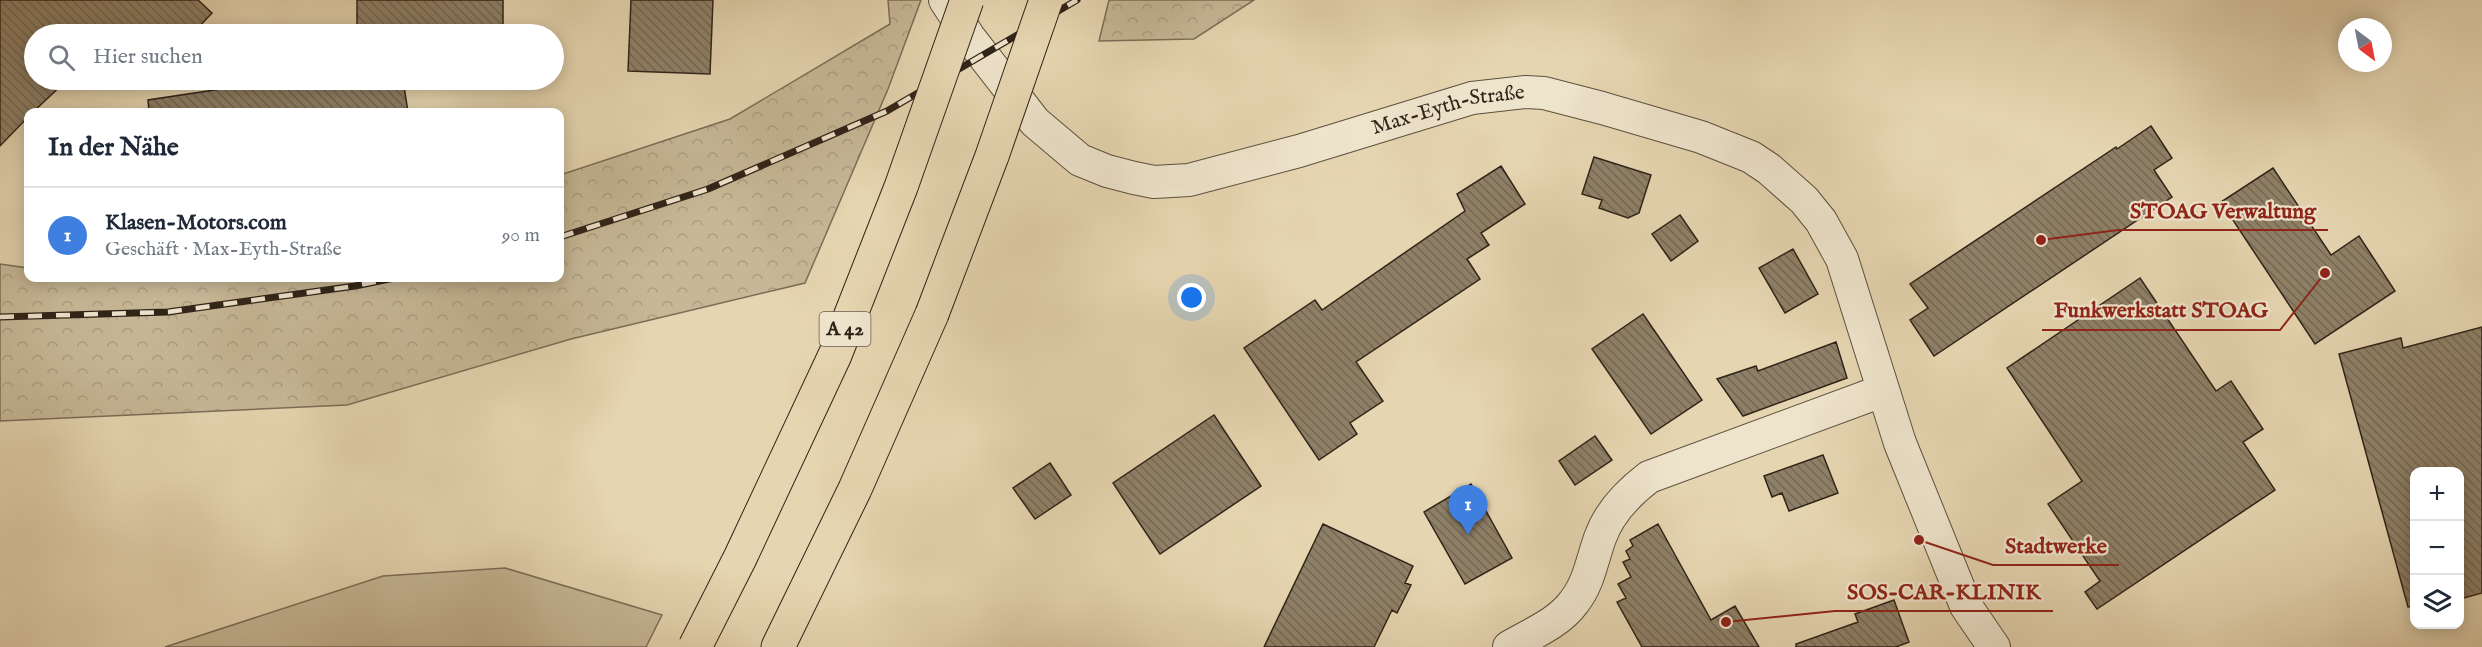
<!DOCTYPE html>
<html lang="de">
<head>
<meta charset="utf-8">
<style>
  body { margin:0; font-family:"IM FELL English",serif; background:#f2f2f3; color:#1f2937 }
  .controls { position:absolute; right:18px; bottom:18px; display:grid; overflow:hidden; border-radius:12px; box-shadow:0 3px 15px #0003 }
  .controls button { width:54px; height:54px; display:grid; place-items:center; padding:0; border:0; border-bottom:2px solid #e0e1e3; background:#fff; color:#1f2937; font:30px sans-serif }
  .compass { position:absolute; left:2338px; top:18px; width:54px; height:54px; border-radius:50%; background:#fff; box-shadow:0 3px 15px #0003; rotate:148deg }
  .you { position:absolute; left:1192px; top:298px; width:21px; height:21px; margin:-15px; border:4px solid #fff; border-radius:50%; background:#1a73e8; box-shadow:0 0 0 9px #1a73e833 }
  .badge { display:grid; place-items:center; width:39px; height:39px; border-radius:50%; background:#7c3aed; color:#fff; font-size:20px; font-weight:700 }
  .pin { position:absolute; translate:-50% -50px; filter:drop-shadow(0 2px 3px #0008) }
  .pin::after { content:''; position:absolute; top:32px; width:21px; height:18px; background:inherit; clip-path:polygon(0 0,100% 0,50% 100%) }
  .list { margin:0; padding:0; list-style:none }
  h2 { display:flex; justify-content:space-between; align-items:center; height:78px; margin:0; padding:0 24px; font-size:26px }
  h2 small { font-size:20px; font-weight:400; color:#747a83 }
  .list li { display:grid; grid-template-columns:39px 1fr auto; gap:18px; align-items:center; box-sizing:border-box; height:96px; padding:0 24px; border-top:2px solid #e0e1e3 }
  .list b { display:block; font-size:22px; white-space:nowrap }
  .list p { margin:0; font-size:20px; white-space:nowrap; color:#747a83 }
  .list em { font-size:20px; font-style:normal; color:#747a83 }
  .icon { flex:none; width:33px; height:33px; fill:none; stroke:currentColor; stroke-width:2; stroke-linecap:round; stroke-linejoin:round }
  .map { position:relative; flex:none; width:2482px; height:647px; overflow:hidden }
  .search { position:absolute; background:#fff; box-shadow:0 3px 15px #0003; left:24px; top:24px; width:540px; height:66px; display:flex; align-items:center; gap:15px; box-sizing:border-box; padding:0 21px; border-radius:33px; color:#747a83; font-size:22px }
  .panel { position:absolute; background:#fff; box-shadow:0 3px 15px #0003; left:24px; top:108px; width:540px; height:174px; border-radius:12px }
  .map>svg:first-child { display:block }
  .green { fill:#c6b796; stroke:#7b6d57; stroke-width:1.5 }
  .forest { fill:url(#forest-crowns); stroke:#7b6d57; stroke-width:1.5 }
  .building { fill:url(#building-back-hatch); stroke:#302318; stroke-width:1.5 }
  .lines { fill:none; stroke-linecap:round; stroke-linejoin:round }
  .minor-casing { stroke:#5d503e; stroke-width:34 }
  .highway-casing { stroke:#302318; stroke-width:35 }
  .minor { stroke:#eee4cc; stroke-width:32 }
  .highway { stroke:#e5d5b0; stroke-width:33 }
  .rail-casing { stroke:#302318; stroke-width:7 }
  .rail { stroke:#eee4cc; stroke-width:4.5; stroke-dasharray:14; stroke-linecap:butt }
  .highway-bridge-casing { stroke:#302318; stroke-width:35; stroke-linecap:butt }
  .highway-bridge { stroke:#e5d5b0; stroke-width:33 }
  .labels { text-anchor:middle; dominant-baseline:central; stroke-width:4.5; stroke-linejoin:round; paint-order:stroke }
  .shield { fill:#eee4cc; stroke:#695d4e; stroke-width:1.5 }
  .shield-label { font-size:20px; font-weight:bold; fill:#302318 }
  .street-label { font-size:21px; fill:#302318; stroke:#eee4cc }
  .leader { fill:none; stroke:#8f2418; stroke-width:2 }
  .callout-dot { fill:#8f2418; stroke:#eee4cc; stroke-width:2 }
  .callout-label { font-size:22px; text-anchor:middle; font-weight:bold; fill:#8f2418; stroke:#eee4cc; stroke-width:4.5; stroke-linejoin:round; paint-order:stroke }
</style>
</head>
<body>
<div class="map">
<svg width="2482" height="647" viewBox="0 0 2482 647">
  <defs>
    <pattern id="forest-crowns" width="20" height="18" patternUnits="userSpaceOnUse" patternTransform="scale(1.5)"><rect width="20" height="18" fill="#c6b796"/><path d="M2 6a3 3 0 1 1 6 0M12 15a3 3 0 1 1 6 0" fill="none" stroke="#aa9d81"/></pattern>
    <pattern id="building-back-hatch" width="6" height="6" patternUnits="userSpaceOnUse" patternTransform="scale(1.5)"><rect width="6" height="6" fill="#8e8067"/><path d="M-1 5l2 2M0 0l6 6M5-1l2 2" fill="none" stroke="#746854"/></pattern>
  </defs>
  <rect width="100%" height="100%" fill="#e5d5b0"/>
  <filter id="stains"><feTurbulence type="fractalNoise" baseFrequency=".00333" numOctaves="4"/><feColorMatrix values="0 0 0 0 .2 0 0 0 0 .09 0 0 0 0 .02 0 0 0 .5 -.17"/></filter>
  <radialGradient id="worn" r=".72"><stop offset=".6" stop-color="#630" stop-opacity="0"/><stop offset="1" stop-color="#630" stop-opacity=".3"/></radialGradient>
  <path class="green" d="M505 568 662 615 646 647H165L383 576Z"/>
  <path class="forest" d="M888 0H921L888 89 805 283 571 339 347 405 0 421V264L28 268V278H560V175L730 119 890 24Z
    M1109 0H1254L1194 39 1099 41Z"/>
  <path class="building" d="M0 0H198L212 13 192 34H34V80H67L33 112H28V117L0 146Z
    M357 0H503V34H357Z
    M631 0H713L710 74 628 71Z
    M281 80H403L408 112H149L148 100Z
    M2151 126 2172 158 2154 170 2172 197 1934 356 1910 320 1928 308 1910 284 2116 147 2117 149Z
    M1594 157 1651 175 1639 213 1628 218 1599 208 1602 200 1582 194Z
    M1501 166 1525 204 1481 233 1489 245 1467 259 1480 279 1356 362 1383 401 1350 423 1357 434 1319 460 1244 348 1315 300 1322 310 1465 211 1457 194Z
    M2273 168 2331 255 2359 236 2395 291 2315 344 2221 202Z
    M1680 215 1698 241 1671 261 1652 234Z
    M1793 249 1818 294 1785 313 1759 268Z
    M2140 278 2216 391 2231 381 2263 429 2243 442 2275 490 2097 609 2085 592 2100 581 2048 504 2082 481 2007 368Z
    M1643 314 1702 400 1651 434 1592 349Z
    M2482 327V593L2460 599V471H2415V606L2408 607 2339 354 2401 338 2403 348Z
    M1836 342 1847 378 1743 416 1717 379 1756 366 1758 371Z
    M1214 415 1261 486 1160 554 1113 483Z
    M1595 436 1612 460 1575 485 1559 461Z
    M1823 455 1838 493 1789 511 1782 493 1772 497 1764 476Z
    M1050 463 1071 495 1035 519 1013 488Z
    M1471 484 1512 558 1465 584 1424 512Z
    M1323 524 1413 566 1405 583 1411 585 1397 613 1392 610 1374 647H1264Z
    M1658 524 1711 620 1735 606 1759 647H1642L1617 602 1626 598 1618 584 1631 577 1623 562 1630 559 1626 551 1633 546 1630 540Z
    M1894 600 1909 642 1896 647H1796V644L1858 622 1855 614Z"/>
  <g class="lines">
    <defs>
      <g id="minor">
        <path id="s1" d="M945 0 969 37 1035 122 1080 160 1107 171 1134 178 1154 182 1189 180 1299 151 1472 98 1526 92 1544 93 1602 108 1701 137 1751 157 1769 169 1804 200 1821 221 1842 259 1900 443 1966 606 1994 647"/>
        <path d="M1509 647C1531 634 1559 623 1574 602 1589 583 1592 560 1600 538 1609 512 1628 493 1649 477L1882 391"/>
      </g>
      <path id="highway" d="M778 647 855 489 932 314"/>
    </defs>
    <use href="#minor" class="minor-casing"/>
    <use href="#highway" class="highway-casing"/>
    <use href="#minor" class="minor"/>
    <use href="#highway" class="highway"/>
    <defs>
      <path id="rail" d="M560 237 708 189 887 111 1077 0
        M0 317 168 312 355 286 394 278"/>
    </defs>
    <use href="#rail" class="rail-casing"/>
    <use href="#rail" class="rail"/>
    <defs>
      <path id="highway-bridge" d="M932 314 992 156 1046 0
        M695 647 740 558 835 355 901 187 967 0"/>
    </defs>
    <use href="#highway-bridge" class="highway-bridge-casing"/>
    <use href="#highway-bridge" class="highway-bridge"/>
  </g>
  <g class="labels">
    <rect class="shield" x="819.5" y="312" width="51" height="34" rx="4.5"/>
    <g class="shield-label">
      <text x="845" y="329">A 42</text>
    </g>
    <g class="street-label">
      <text stroke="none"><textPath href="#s1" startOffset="592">Max-Eyth-Straße</textPath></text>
    </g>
  </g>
  <path class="leader" d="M2041 240L2118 230H2328M2325 273L2280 330H2042M1919 540L1993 565H2119M1726 622L1835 611H2053"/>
  <g class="callout-dot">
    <circle cx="2041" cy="240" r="6"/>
    <circle cx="2325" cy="273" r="6"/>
    <circle cx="1919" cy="540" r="6"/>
    <circle cx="1726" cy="622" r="6"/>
  </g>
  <g class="callout-label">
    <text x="2223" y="218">STOAG Verwaltung</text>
    <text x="2161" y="317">Funkwerkstatt STOAG</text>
    <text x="2056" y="553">Stadtwerke</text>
    <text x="1944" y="599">SOS-CAR-KLINIK</text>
  </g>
  <rect width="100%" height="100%" filter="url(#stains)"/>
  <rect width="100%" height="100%" fill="url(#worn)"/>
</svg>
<div class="controls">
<button>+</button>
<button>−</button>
<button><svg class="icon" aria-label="layers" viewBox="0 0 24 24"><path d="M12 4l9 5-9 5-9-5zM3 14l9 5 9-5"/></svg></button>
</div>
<svg class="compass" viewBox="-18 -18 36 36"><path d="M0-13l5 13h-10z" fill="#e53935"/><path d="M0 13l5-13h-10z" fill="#747a83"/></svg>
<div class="you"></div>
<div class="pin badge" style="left:1468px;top:535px;background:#3f7fe0">1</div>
<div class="search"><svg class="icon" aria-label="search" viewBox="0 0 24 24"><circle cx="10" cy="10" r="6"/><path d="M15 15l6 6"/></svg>Hier suchen</div>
<section class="panel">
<h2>In der Nähe<small></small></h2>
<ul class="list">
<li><span class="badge" style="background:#3f7fe0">1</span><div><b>Klasen-Motors.com</b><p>Geschäft · Max-Eyth-Straße</p></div><em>90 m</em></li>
</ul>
</section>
</div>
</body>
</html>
